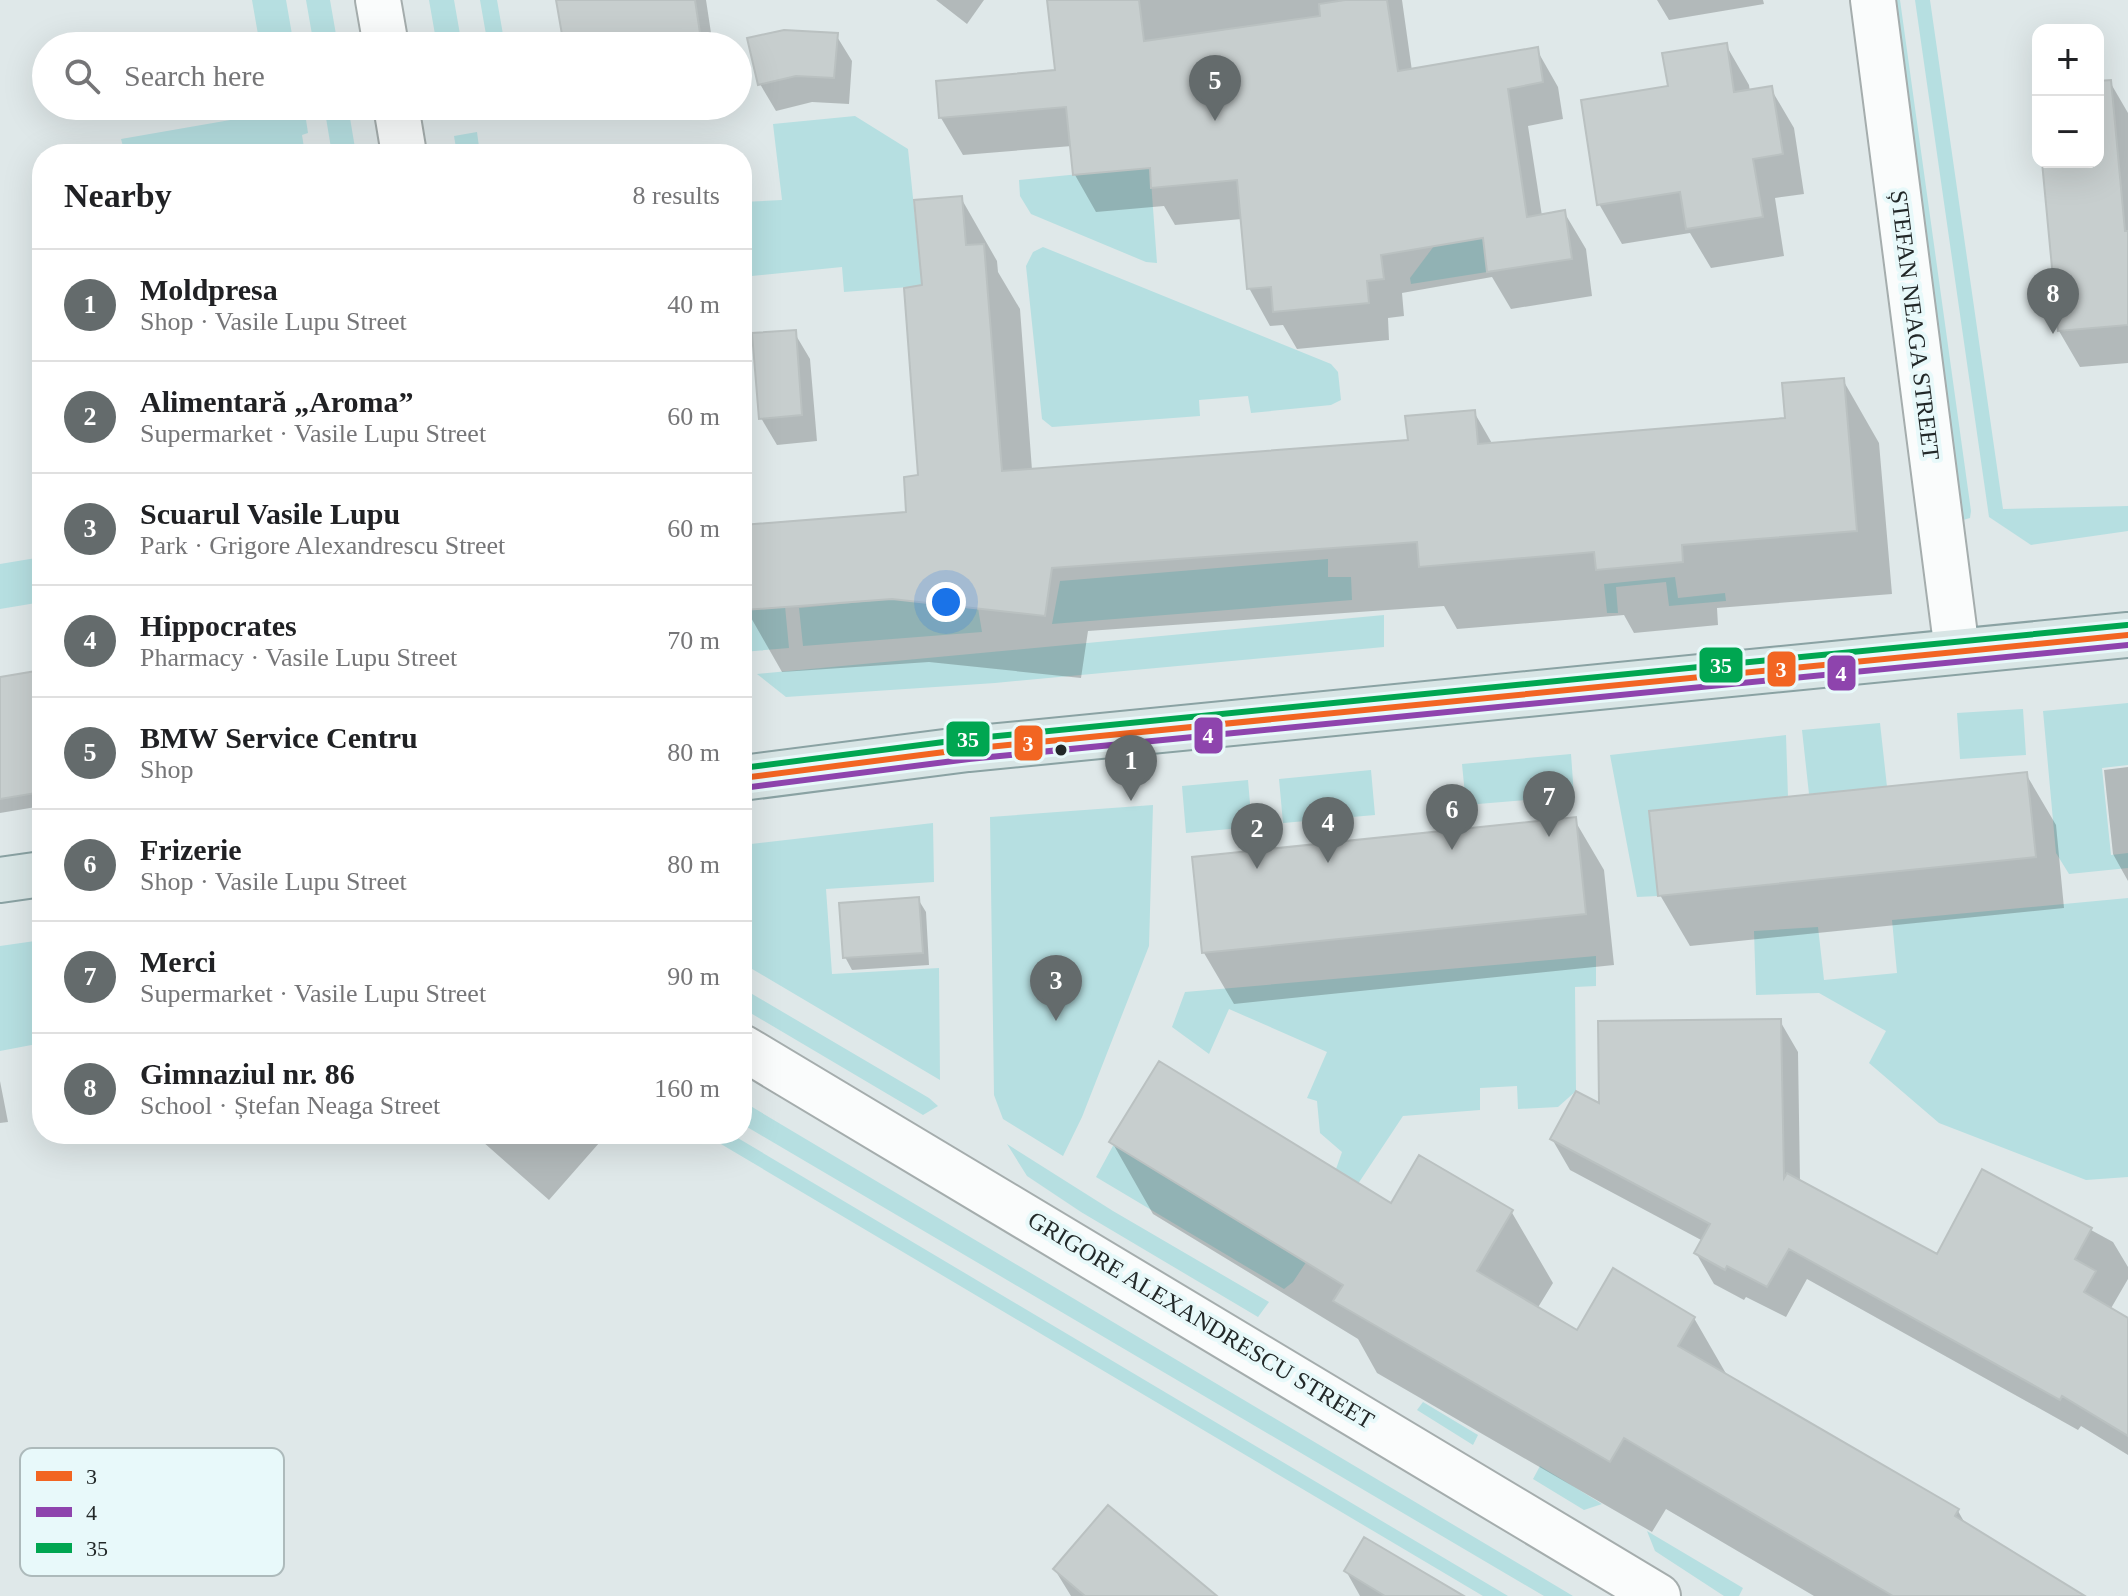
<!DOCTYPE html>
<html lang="en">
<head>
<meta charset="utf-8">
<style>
  body { margin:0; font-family:"Times New Roman",serif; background:#f6f6f6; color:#202124 }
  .controls { position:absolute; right:24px; top:24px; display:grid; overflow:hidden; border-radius:16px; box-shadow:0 8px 32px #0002 }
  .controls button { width:72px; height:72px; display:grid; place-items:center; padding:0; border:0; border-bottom:2px solid #e0e0e0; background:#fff; color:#202124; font:40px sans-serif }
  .you { position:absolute; left:946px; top:602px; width:28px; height:28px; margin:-20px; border:6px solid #fff; border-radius:50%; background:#1a73e8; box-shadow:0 0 0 12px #1a73e833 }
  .badge { display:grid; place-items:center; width:52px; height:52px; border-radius:50%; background:#646b6c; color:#fff; font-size:26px; font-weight:700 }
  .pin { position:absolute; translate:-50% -66px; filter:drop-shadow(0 2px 4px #0008) }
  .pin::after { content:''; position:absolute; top:42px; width:28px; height:24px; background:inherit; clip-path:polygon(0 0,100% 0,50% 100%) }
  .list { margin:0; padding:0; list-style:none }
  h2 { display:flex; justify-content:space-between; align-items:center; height:104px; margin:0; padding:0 32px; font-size:34px }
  h2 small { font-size:26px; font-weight:400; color:#757577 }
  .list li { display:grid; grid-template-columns:52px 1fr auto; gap:24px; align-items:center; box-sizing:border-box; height:112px; padding:0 32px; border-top:2px solid #e0e0e0 }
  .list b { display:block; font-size:30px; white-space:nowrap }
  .list p { margin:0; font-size:26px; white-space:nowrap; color:#757577 }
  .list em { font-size:26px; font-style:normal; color:#757577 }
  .icon { flex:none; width:44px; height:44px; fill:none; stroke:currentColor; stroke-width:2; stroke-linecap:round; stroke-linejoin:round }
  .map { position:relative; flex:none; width:2128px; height:1596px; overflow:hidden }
  .search { position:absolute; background:#fff; box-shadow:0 8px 32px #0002; left:32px; top:32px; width:720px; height:88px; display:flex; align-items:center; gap:20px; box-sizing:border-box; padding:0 28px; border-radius:44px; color:#757577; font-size:30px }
  .panel { position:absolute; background:#fff; box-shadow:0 8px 32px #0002; left:32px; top:144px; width:720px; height:1000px; border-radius:32px }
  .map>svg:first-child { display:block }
  .green { fill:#b6dfe1 }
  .shadow { fill:#0003 }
  .building { fill:#c7cece; stroke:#bac1c1; stroke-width:2 }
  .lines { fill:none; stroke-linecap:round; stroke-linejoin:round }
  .street-casing { stroke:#a5adad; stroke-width:48 }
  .secondary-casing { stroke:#a5adad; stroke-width:48 }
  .primary-casing { stroke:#8aa2a3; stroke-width:48 }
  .street { stroke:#fafcfc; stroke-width:44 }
  .secondary { stroke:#fafcfc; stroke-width:44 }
  .primary { stroke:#d8e5e5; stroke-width:44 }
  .bus-1-casing { stroke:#e8f9fa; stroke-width:12 }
  .bus-2-casing { stroke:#e8f9fa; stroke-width:12 }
  .bus-3-casing { stroke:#e8f9fa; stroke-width:12 }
  .bus-1 { stroke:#f26522; stroke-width:6 }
  .bus-2 { stroke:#8e44ad; stroke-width:6 }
  .bus-3 { stroke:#00a651; stroke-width:6 }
  .bus-dot { fill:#222828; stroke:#e8f9fa; stroke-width:3 }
  .labels { text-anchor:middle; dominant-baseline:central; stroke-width:8; stroke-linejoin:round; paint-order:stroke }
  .street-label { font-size:24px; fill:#222828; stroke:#e8f9fa }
  .key { fill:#e8f9fa; stroke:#adbabb; stroke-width:2 }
  .key-label { font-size:22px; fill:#222828 }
  .line-badge { stroke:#e8f9fa; stroke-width:3 }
  .badge-label { font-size:22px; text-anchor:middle; font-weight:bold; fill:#fff }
</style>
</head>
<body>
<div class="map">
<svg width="2128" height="1596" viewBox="0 0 2128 1596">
  <rect width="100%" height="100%" fill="#dfe8e9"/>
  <path class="green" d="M252 0H286L294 46H260Z
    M306 0H330L338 46H314Z
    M429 0H454L462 46H437Z
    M480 0H497L505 46H488Z
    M1888 0H1900L1971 511 1970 518 1963 520Z
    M1915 0H1930L2003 509 2128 506V531L2031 545 1989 517Z
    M270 106H304L308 133 302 135 305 154H125L121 139 270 113Z
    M324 106H348L356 154H332Z
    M855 116 908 149 922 286 844 292 842 267 742 277V202L782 200 773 124Z
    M477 132 480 154H457L454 136Z
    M1150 167 1157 263 1146 262 1031 214 1020 196 1019 180Z
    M1483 238 1487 272 1411 284 1410 278 1434 246Z
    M1043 247 1331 364 1338 372 1341 400 1331 405 1251 413 1248 396 1199 400 1200 416 1052 427 1042 419 1026 266 1033 252Z
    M42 557V602L0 609V564Z
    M1328 559V577H1351L1352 600 1052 624 1060 581Z
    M1675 577 1678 598 1725 593 1726 601 1669 606 1666 582 1616 587 1618 613H1607L1604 584Z
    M914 597 978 608 982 632 803 646 799 608Z
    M742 605 744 610 785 606 789 648 742 652Z
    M1384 615V647L995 683 786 697 757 674Z
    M2128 703V765L2102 768 2111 855 2128 853V868L2069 874 2056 853 2043 711Z
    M2023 709 2026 755 1960 759 1957 713Z
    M1880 723 1887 787 1809 794 1802 730Z
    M1786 735 1788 797 1649 811 1658 896 1637 897 1610 755Z
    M1571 754 1574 796 1466 805 1462 764Z
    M1371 770 1375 815 1283 823 1279 779Z
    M1248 780 1252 827 1186 833 1182 786Z
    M1153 805 1149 946 1082 1117 1063 1156 1003 1119 994 1095 990 817Z
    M933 823 934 882 826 889 832 974 939 968 940 1080 742 963V845Z
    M2128 898V1177L2086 1180 1939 1123 1869 1063 1886 1031 1819 993 1756 995 1754 931 1818 927 1824 980 1897 973 1892 920Z
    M42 940V1043L0 1051V946Z
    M1596 956V986L1575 987 1576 1091 1558 1107 1518 1109 1517 1086 1480 1088V1110L1403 1116 1293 1282 1284 1289 1096 1177 1114 1144 1336 1169 1342 1152 1320 1133 1317 1101 1307 1098 1327 1052 1229 1009 1209 1054 1172 1027 1185 992Z
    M742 988 929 1098 938 1106 923 1115 918 1112 742 1008Z
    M742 1101 1573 1596H1544L742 1124Z
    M704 1134H731L1508 1596H1483Z
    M1007 1144 1113 1211 1269 1302 1258 1317 1081 1212 1027 1176Z
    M1423 1402 1478 1435 1473 1445 1417 1410Z
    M1540 1466 1602 1504 1584 1510 1533 1479Z
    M1647 1531 1743 1588 1739 1596H1724L1655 1551Z"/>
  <path class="shadow" d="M558 0H706L713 46H566Z
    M936 0H984L967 24Z
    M1079 0H1402L1412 71 1537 50 1558 87 1563 119 1528 126 1542 216 1564 212 1586 249 1592 296 1511 309 1492 277 1402 293 1404 316 1388 318 1389 340 1297 349 1283 325 1270 326 1249 288 1242 219 1175 225 1164 206 1096 212 1075 175 1072 146 963 155 941 118 1058 72Z
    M1657 0H1763L1764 4 1669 20Z
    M836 35 852 61 849 104 812 102 776 111 760 84Z
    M1726 45 1749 85 1750 92 1771 89 1794 128 1804 194 1775 198 1784 256 1711 268 1690 233 1622 244 1599 204 1670 88Z
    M2110 82 2128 113V363L2080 367 2059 331 2044 162H2098V83Z
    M609 106H636L616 110Z
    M961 198 997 261 998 272 1020 309 1032 470 1410 442 1474 412 1493 445 1787 420 1843 380 1879 443 1892 594 1717 608 1718 625 1634 633 1624 615 1457 629 1444 606 1088 631 1081 678 929 662 782 672 746 609 742 527 909 514 920 477 924 287Z
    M794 332 810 359 817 441 777 445 761 418Z
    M42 672V806L0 813V679Z
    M2128 767V881L2113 854 2104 770Z
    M2026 774 2056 825 2064 908 1690 946 1660 895Z
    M1574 819 1604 870 1614 965 1234 1004 1204 953Z
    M918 899 926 912 929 965 852 970 845 957Z
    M1780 1021 1798 1052 1800 1182 1937 1257 1983 1171 2113 1242 2128 1267V1279L2110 1310 2128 1320V1455L2081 1426 2078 1430 1807 1279 1786 1317 1746 1297 1744 1300 1714 1284 1696 1253 1703 1241 1570 1170 1552 1139 1601 1106Z
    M0 1081 8 1122 0 1123Z
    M474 1134H607L549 1200Z
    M1112 1142 1392 1206 1511 1211 1553 1283 1537 1309 1578 1333 1694 1318 1728 1377 1958 1511 1966 1525 2082 1596H1814L1666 1509 1652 1532 1377 1373 1358 1339 1153 1214Z
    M1055 1570 1214 1596H1071Z
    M1346 1571 1441 1596H1360Z"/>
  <path class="building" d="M556 0H695L702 46H564Z
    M1047 0H1139L1144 41 1320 16 1319 4 1345 0H1387L1398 71 1538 47 1543 82 1508 89 1527 217 1565 210 1572 259 1487 272 1483 238 1381 255 1384 279 1367 281 1369 303 1273 312 1271 287 1247 289 1237 180 1151 188 1150 168 1073 175 1066 107 939 118 936 81 1055 70Z
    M784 30 838 33 834 78 796 76 758 85 747 38Z
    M1727 43 1734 92 1772 86 1783 154 1753 159 1763 217 1686 229 1680 192 1597 205 1581 100 1668 86 1662 53Z
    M2111 80 2125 231H2128V325L2058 331 2042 162H2098V81Z
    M962 196 966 245 984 244 1002 471 1408 440 1405 416 1475 410 1478 444 1785 418 1782 383 1844 378 1857 531 1682 545 1683 562 1596 570 1594 552 1419 567 1417 542 1052 568 1045 616 892 599 744 610 742 525 906 512 904 477 918 475 904 288 922 285 914 200Z
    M796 330 802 415 759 419 752 333Z
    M42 670V792L0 799V677Z
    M2027 772 2036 857 1658 896 1649 811Z
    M1576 817 1586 914 1202 953 1192 857Z
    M919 897 923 953 843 958 839 903Z
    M1781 1019 1784 1178 1787 1173 1937 1254 1982 1169 2092 1228 2075 1259 2096 1271 2084 1292 2128 1318V1436L2062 1396 2060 1400 1789 1249 1767 1287 1727 1266 1725 1270 1694 1253 1710 1224 1550 1139 1576 1091 1599 1103 1598 1021Z
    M1159 1061 1391 1203 1419 1155 1513 1210 1477 1271 1577 1330 1613 1268 1695 1317 1678 1346 1959 1509 1955 1516 2085 1596H1893L1624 1438 1610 1462 1333 1301 1343 1285 1109 1142Z
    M1108 1505 1217 1596H1085L1053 1569Z
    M1364 1537 1464 1596H1385L1344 1571Z"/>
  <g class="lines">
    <defs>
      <path id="street" d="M1873 0 1957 651
        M742 1047 1658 1596"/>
      <path id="secondary" d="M378 0 386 46
        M396 106 404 154"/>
      <path id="primary" d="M742 778 968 749 2128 635
        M0 880 42 874"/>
    </defs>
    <use href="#street" class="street-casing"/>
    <use href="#secondary" class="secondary-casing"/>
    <use href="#primary" class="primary-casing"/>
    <use href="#street" class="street"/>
    <use href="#secondary" class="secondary"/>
    <use href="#primary" class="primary"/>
    <defs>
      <path id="bus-1" d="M742 778 968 749 2128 635"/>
      <path id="bus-2" d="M743 788 969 759 2128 645"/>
      <path id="bus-3" d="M742 768 967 739 2127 625"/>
    </defs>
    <use href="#bus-1" class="bus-1-casing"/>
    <use href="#bus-2" class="bus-2-casing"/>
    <use href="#bus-3" class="bus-3-casing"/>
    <use href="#bus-1" class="bus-1"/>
    <use href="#bus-2" class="bus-2"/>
    <use href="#bus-3" class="bus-3"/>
  </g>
  <circle class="bus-dot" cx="1061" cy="750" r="7"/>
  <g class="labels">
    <g class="street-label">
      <text transform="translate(1915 325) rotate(83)">ȘTEFAN NEAGA STREET</text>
      <text transform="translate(1201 1320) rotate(31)">GRIGORE ALEXANDRESCU STREET</text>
    </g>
  </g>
  <rect x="20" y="1448" width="264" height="128" rx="12" class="key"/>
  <rect x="36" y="1471" width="36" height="10" fill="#f26522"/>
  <rect x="36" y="1507" width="36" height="10" fill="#8e44ad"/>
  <rect x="36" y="1543" width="36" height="10" fill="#00a651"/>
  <g class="key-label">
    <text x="86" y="1484">3</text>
    <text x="86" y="1520">4</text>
    <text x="86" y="1556">35</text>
  </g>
  <g class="line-badge">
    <rect x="1698" y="646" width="46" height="38" rx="8" fill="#00a651"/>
    <rect x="1766" y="650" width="31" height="38" rx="8" fill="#f26522"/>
    <rect x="1826" y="654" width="31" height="38" rx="8" fill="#8e44ad"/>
    <rect x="1193" y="716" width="31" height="39" rx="8" fill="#8e44ad"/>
    <rect x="945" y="720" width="46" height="38" rx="8" fill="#00a651"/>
    <rect x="1013" y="724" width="31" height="38" rx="8" fill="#f26522"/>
  </g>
  <g class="badge-label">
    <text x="1721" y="673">35</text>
    <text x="1781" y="677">3</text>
    <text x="1841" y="681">4</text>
    <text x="1208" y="743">4</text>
    <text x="968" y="747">35</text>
    <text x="1028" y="751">3</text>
  </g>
</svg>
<div class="controls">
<button>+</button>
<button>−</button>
</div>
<div class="you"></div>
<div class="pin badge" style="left:1131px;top:801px">1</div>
<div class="pin badge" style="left:1257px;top:869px">2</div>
<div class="pin badge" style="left:1056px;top:1021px">3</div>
<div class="pin badge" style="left:1328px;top:863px">4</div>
<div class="pin badge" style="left:1215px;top:121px">5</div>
<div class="pin badge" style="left:1452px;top:850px">6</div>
<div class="pin badge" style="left:1549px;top:837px">7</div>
<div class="pin badge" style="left:2053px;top:334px">8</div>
<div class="search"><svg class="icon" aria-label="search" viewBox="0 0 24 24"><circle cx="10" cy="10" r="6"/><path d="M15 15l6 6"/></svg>Search here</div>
<section class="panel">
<h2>Nearby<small>8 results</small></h2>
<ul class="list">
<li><span class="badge">1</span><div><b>Moldpresa</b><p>Shop · Vasile Lupu Street</p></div><em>40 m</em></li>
<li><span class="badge">2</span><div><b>Alimentară „Aroma”</b><p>Supermarket · Vasile Lupu Street</p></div><em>60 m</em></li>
<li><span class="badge">3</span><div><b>Scuarul Vasile Lupu</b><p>Park · Grigore Alexandrescu Street</p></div><em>60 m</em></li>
<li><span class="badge">4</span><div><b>Hippocrates</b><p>Pharmacy · Vasile Lupu Street</p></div><em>70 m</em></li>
<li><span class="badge">5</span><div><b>BMW Service Centru</b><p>Shop</p></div><em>80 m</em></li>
<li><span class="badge">6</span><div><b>Frizerie</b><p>Shop · Vasile Lupu Street</p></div><em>80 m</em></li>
<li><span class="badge">7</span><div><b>Merci</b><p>Supermarket · Vasile Lupu Street</p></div><em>90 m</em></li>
<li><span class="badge">8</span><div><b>Gimnaziul nr. 86</b><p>School · Ștefan Neaga Street</p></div><em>160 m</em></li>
</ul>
</section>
</div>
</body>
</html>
